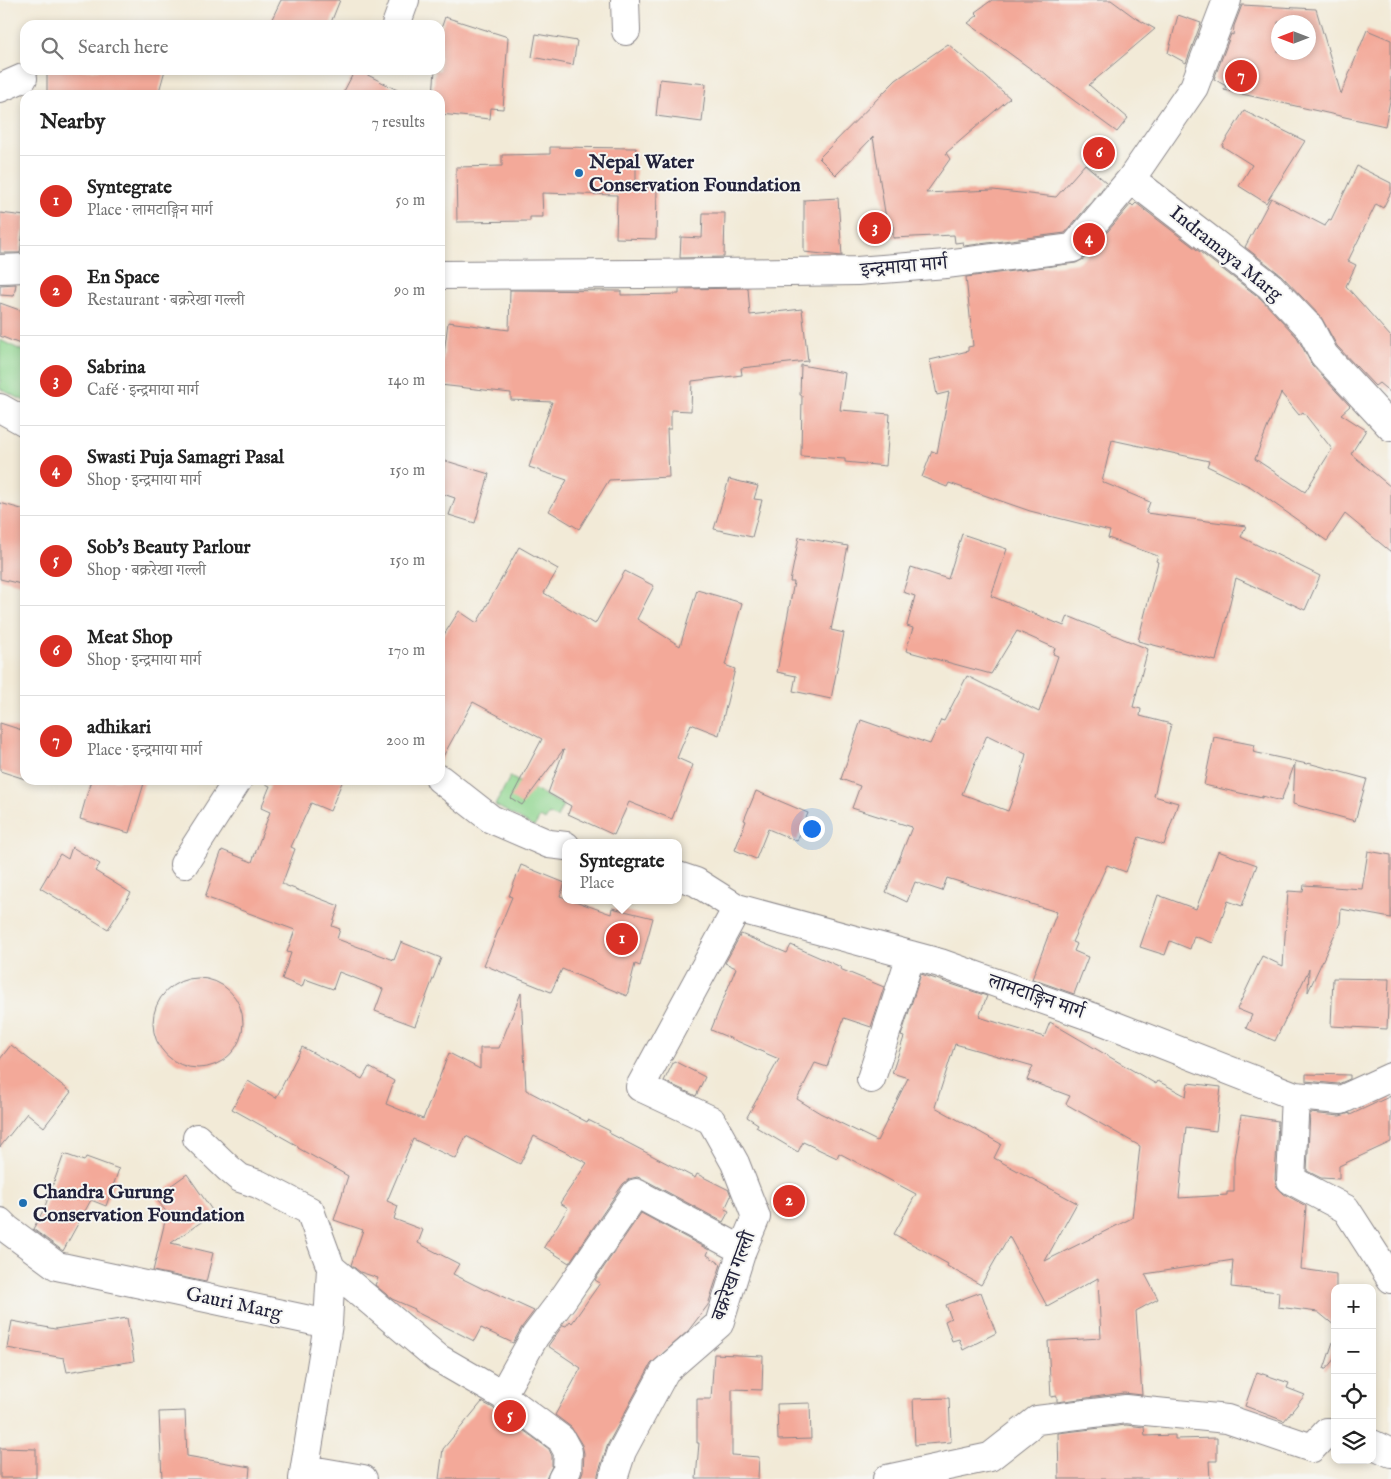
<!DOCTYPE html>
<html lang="en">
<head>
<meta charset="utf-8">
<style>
  body { margin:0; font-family:"IM FELL English","Noto Serif Devanagari",serif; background:#f6f6f6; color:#222 }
  .controls { position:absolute; right:15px; bottom:15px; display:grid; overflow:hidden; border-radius:10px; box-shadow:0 2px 8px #0003 }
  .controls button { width:45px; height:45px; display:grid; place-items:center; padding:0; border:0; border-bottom:1px solid #e0e0e0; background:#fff; color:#222; font:25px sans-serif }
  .compass { position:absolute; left:1271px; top:15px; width:45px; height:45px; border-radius:50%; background:#fff; box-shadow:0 2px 8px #0003; rotate:270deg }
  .you { position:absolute; left:811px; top:828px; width:18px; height:18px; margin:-12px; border:4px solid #fff; border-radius:50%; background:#1a73e8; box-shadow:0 0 0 8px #1a73e833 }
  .badge { display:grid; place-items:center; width:32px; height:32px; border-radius:50%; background:#d93025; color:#fff; font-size:16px; font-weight:700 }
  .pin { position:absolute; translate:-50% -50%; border:2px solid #fff; box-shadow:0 1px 5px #0006 }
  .popup { position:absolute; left:562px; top:839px; width:120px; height:65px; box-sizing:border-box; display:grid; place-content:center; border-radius:10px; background:#fff; filter:drop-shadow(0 1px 4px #0005); font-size:16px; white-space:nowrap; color:#767676 }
  .popup b { font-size:19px; color:#222 }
  .popup::after { content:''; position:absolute; left:50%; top:100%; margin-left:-10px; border:10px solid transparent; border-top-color:#fff }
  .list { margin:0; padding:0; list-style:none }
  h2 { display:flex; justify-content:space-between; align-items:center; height:65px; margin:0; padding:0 20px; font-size:21px }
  h2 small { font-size:16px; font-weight:400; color:#767676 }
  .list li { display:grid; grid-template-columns:32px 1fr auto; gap:15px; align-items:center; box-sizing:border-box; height:90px; padding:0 20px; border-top:1px solid #e0e0e0 }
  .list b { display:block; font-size:19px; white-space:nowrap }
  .list p { margin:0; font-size:16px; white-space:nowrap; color:#767676 }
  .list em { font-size:16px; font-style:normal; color:#767676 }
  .icon { flex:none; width:28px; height:28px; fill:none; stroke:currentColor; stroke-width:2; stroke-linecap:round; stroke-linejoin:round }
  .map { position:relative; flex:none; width:1391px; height:1479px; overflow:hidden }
  .search { position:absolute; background:#fff; box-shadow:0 2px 8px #0003; left:20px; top:20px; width:425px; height:55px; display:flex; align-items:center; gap:12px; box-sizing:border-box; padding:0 18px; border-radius:15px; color:#767676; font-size:19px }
  .panel { position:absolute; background:#fff; box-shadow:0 2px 8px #0003; left:20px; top:90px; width:425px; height:695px; border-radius:15px }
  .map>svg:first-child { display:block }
  .green { fill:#8fd58f; stroke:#587c65 }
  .building { fill:#f3a999; fill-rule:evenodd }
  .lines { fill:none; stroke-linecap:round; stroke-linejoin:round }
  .minor-casing { stroke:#8a8689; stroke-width:30 }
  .minor { stroke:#fff; stroke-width:28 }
  .poi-dot { fill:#1f6fb2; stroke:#f6f6f2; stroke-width:2 }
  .labels { text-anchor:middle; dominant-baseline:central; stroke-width:4; stroke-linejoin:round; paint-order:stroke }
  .poi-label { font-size:20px; font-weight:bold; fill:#22223b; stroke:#f6f6f2; text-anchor:start }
  .street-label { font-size:20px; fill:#22223b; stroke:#f6f6f2 }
</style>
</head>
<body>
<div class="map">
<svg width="1391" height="1479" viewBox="0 0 1391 1479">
  <rect width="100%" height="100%" fill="#f6f6f2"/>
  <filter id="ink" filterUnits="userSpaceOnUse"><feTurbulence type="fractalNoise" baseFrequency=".02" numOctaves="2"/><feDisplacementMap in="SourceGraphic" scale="10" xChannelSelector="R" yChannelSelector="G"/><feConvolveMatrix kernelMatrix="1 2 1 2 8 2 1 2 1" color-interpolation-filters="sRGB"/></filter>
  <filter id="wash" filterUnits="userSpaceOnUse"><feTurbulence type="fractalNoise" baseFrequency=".0096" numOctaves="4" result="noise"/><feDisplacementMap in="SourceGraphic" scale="20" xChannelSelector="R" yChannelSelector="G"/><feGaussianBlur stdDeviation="1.12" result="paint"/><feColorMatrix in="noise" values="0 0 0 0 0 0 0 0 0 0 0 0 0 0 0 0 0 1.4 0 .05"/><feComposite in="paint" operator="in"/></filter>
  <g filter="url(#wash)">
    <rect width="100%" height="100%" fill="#f2ead7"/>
    <path class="green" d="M0 340 25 352V401L0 389Z
      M510 777 563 805 557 818 549 814 545 820 540 817 534 827 495 805Z"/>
    <g id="blocks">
      <path class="building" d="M281 0H340L330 25H269Z
        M992 0H1111L1134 17 1155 29 1089 85 1128 118 1117 132 968 23 978 15 975 12Z
        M1242 5 1316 9 1341 94 1367 30 1391 40V96L1385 126 1224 90 1226 86 1214 79 1231 34 1233 35 1234 26ZM1278 22H1308V52H1278Z
        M1178 15 1201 23 1186 63 1168 53Z
        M445 17 508 37 503 109 491 108 490 119 440 114V95H433L435 70H440V32Z
        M536 34 577 41 573 65 532 57Z
        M948 44 1010 98 946 153 950 159 926 193 993 190 1056 197 1085 164 1107 183 1065 233 964 246 963 242 955 243 954 235 893 238V224L887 225 873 137 836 175 819 158 896 80Z
        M47 70H165L158 95H51V93H47Z
        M355 70H358L407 95H342Z
        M660 79 706 84 702 122 656 116Z
        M1244 111 1305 141 1266 203 1239 186 1252 165 1222 146Z
        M550 147 636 148V187L657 188 656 239 616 238 617 195 542 193 543 217H530V221L457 222 456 167 502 166V155L550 154Z
        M1357 166 1391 183V192L1383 208 1376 204 1348 261 1356 265 1346 286 1391 337V393L1379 383 1375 386 1337 346 1321 317 1281 275 1245 247 1271 198 1325 226 1329 219 1331 220Z
        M838 198 842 256 804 252V200Z
        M1136 203 1260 298 1297 337 1312 365 1350 406 1341 414 1366 430 1351 454 1391 487V552L1345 514 1327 541 1251 487 1207 466 1209 461 1112 440 1102 482 1150 502 1146 513 1246 526 1241 537 1320 576 1305 610 1236 578 1216 661 1138 641 1158 562 1156 561 1158 556 1108 538 1110 531 1030 511 949 483 947 487 922 477 932 451 937 453 949 392 937 395 930 360 968 351V347L973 346 966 277 1076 263 1085 258 1131 204 1133 206ZM1281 393 1299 415 1303 412 1332 449 1305 492 1255 459Z
        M0 213 25 216 20 253H0Z
        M703 213H725L724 257 680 258 681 237 702 238Z
        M16 284 14 296 0 295V285Z
        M748 288 750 315 802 309 808 361 741 368 742 375 692 381 691 411 671 410V429H667L669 477 609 480 579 529 549 511 567 480 529 467 552 402 511 400V393L440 385 448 322 509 330 510 290 621 291V295L679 294V289Z
        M0 303 25 312V346L0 336Z
        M801 365 845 373 840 410 890 414 886 466 845 462V459L801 456 802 395H800Z
        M440 459 489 474 475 523 449 515 455 498 440 493Z
        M729 479 758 486 754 499 762 500 752 537 714 529Z
        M0 503 25 510V585L0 579Z
        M962 534 1007 549 991 596 1064 626 1068 616 1148 649 1133 707 1141 709 1140 716 1171 724 1154 796 1178 803 1164 845 1139 837 1126 872 1107 865 1072 942 1077 944 1074 951 1088 957 1074 994 1032 979 1057 912 947 878 942 891 915 882 907 902 886 892 912 827 852 808 860 786 841 779 861 720 930 744 941 720 944 721 967 676 1039 712 1058 656 1053 654 1055 648 1017 631 991 674 906 651 913 628 907 626 915 596 903 592 911 567 948 579ZM987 735 1026 754 1019 782 1008 811 962 794Z
        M799 537 848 546 831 630 844 633 831 699 793 691 796 676 777 672 794 582H790Z
        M519 547 558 569 544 593 595 624 625 571 654 586 637 619 680 646 697 590 742 603 725 665 735 669 719 735 691 724 677 758 693 765 672 819 629 802 614 835 568 814 571 806 548 793 564 750H563L522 805 511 798 542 739 473 702 440 762V641L459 611 477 623Z
        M0 723 25 731V779L0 771Z
        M1214 737 1255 745 1253 752 1307 764 1308 763 1367 779 1355 821 1293 804 1295 763 1281 801 1262 796V798L1204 785Z
        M91 780H145L129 833 80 819Z
        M257 780H343L330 811 311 803 291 847 295 849 282 884 339 906 332 926 340 929 337 939 394 960 401 942 441 958 415 1026 375 1011 383 989 339 972 333 989 305 979 302 987 282 979 291 953 287 952 295 930 205 897 222 850 252 862 270 812 261 808 270 786Z
        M756 791 808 813 797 841 768 829 756 859 735 850 746 821 744 820Z
        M72 847 100 864 95 871 131 893 108 929 40 888 60 854 68 859Z
        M1218 851 1257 865 1242 906 1228 901 1213 943 1194 936 1190 949 1170 941 1165 955 1140 947 1158 895 1196 909Z
        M1368 851 1391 855V918L1341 909 1340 923 1308 992 1309 969 1275 1041 1246 1028 1252 1015 1237 1009 1262 956 1283 966 1288 891 1303 892 1304 885 1362 889Z
        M521 865 565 883 560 896 566 898V900H572L611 914 612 908 653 918 640 966 635 964 627 996 562 969 551 992 484 965 512 897 509 896Z
        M741 934 787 953 791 945 841 967 840 969 884 987 871 1027 844 1018 827 1067 815 1063 797 1099 820 1113 877 1141 908 1078 892 1073 904 1037 901 1036 921 974 987 996 979 1017 1044 1037 1050 1022 1156 1084 1158 1081 1186 1096 1188 1083 1221 1087 1216 1131 1186 1127 1179 1198 1227 1195V1192H1234V1158L1241 1115 1278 1121 1275 1179 1277 1187 1284 1194 1306 1206 1301 1269 1336 1274V1288H1335V1326L1318 1312 1278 1307 1279 1292 1231 1287 1233 1260 1145 1274 1158 1299 1136 1311 1142 1395 1124 1393 1057 1402V1396L1051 1397 1048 1341 1101 1338 1098 1278 1047 1306 1009 1236 981 1285 947 1266 948 1264 894 1234 916 1194 839 1153 837 1158 803 1142 798 1152 756 1127 758 1124 747 1117 779 1059 711 1030 736 968 725 963ZM955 1044 1033 1066 1027 1080 1070 1096 1066 1104 1140 1146 1132 1218 1045 1261 1077 1203 994 1158 1001 1144 935 1107Z
        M1333 978 1389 979 1387 1029 1331 1026Z
        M153 1023a45 45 0 1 1 90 0a45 45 0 1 1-90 0Z
        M521 993 526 1090 587 1122 588 1120 610 1131 609 1133 695 1178 697 1174 729 1190 731 1196 725 1209 729 1211 723 1222 643 1179 637 1177 629 1179 623 1184 569 1263 544 1247 568 1208 560 1203 587 1163 534 1136 520 1164 466 1136 456 1159 413 1139 387 1201 398 1206 394 1219 423 1230 418 1243 459 1264 453 1274 485 1290 486 1289 534 1311 522 1327 513 1343 481 1328 474 1341 414 1311 415 1309 392 1299 375 1285 378 1278 360 1272 351 1265 363 1230 334 1220 348 1176 298 1148V1146L232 1109 248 1081 276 1098 302 1047 362 1079 369 1067 394 1081 386 1104 423 1119 449 1053 480 1069V1048H499Z
        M11 1045 71 1092 44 1127 27 1113 0 1147V1059Z
        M674 1061 705 1077 696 1096 664 1081Z
        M1306 1074 1350 1075V1079L1338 1084 1306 1081Z
        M1391 1096V1142L1339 1166V1179L1321 1178 1307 1171 1310 1113 1340 1116 1350 1113V1115Z
        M64 1154 84 1161 86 1157 119 1169 106 1206 91 1200 63 1251 33 1229 44 1209Z
        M187 1174 214 1213 171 1243 213 1253 206 1282 153 1271 167 1213 155 1197Z
        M641 1213 709 1250 707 1255 721 1264 708 1305 688 1331 651 1364 608 1444 598 1474V1479H580L583 1471 584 1453 582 1445 571 1427 555 1415 581 1368 548 1346 563 1325 566 1326 570 1321 572 1323 600 1283 595 1280Z
        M981 1292 996 1333 963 1350 959 1339 952 1341 945 1321 951 1318 946 1305Z
        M127 1318 134 1361 67 1372 64 1358 7 1348 12 1321 55 1329Z
        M1335 1336V1358L1326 1369H1324Z
        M714 1354 763 1356 762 1390 732 1389V1455L759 1457 758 1479H696L699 1443H697V1399H711Z
        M1257 1372 1289 1383 1287 1388 1305 1395 1284 1421 1245 1406Z
        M949 1398 951 1442 915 1445 913 1399Z
        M482 1402 493 1408 549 1449 552 1456V1466L546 1479H439L443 1449Z
        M810 1403 811 1439 778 1440 777 1404Z
        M185 1411 187 1456 250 1467 249 1479H162L159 1412Z
        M1126 1425 1144 1427 1145 1436 1175 1435V1439L1217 1438V1461H1209L1210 1479H1059L1058 1433Z
        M0 1448 36 1449V1478H0Z"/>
    </g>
  </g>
  <g filter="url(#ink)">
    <use href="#blocks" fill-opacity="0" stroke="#8a8689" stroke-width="1"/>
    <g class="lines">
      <defs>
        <path id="minor" d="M625 0 626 31
          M396 25 405 0
          M0 88 23 78
          M1131 179 1270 286 1310 328 1324 355 1391 427
          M0 269 25 268
          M440 275 642 274 857 271 946 264 1073 248 1131 179 1194 87 1227 0
          M0 408 25 422
          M440 779 491 819 549 844 566 846
          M184 864 238 780
          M678 876 696 882 737 908 940 963 1095 1018 1295 1096 1341 1100 1391 1077
          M871 1079 911 955
          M1295 1096 1291 1180 1346 1209 1391 1279
          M197 1138 228 1168 240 1178 258 1184 310 1211 331 1268
          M0 1222 7 1229 57 1266 328 1324 303 1479
          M328 1324 331 1268 438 1358 502 1395 535 1336 563 1299 636 1193 742 1250
          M502 1395 561 1439 568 1452 567 1470 562 1479
          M1372 1444 1391 1453
          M305 1469 363 1479
          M613 1479 622 1451 665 1371 719 1324 742 1250 756 1217 735 1163 711 1120 640 1087 737 908
          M887 1479 990 1457 1037 1420 1126 1409 1227 1419 1312 1448 1327 1432H1335"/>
      </defs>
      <use href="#minor" class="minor-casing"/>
      <use href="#minor" class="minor"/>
    </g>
  </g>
  <g class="poi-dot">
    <circle cx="579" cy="173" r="5"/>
    <circle cx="23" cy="1203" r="5"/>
  </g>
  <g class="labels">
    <g class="poi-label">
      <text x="589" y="162">Nepal Water<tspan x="589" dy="23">Conservation Foundation</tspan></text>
      <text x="33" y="1192">Chandra Gurung<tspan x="33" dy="23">Conservation Foundation</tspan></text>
    </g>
    <g class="street-label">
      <text transform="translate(1226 254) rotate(39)">Indramaya Marg</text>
      <text transform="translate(904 267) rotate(-5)">इन्द्रमाया मार्ग</text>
      <text transform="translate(1036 997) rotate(19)">लामटाङ्गिन मार्ग</text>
      <text transform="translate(734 1276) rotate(-70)">बक्ररेखा गल्ली</text>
      <text transform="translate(234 1304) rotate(12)">Gauri Marg</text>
    </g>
  </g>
</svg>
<div class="controls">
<button>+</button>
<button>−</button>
<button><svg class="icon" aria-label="locate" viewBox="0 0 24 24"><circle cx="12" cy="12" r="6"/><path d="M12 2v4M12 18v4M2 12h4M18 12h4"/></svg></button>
<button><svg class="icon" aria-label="layers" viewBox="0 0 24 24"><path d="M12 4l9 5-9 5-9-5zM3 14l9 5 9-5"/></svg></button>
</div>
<svg class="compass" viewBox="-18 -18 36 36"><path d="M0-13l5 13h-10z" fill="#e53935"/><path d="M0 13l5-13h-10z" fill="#767676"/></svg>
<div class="you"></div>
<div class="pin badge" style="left:622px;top:939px">1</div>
<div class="popup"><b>Syntegrate</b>Place</div>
<div class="pin badge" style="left:789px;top:1201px">2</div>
<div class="pin badge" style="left:875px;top:228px">3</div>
<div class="pin badge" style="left:1089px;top:239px">4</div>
<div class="pin badge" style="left:510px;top:1416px">5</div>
<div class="pin badge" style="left:1099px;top:153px">6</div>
<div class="pin badge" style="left:1241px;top:76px">7</div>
<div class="search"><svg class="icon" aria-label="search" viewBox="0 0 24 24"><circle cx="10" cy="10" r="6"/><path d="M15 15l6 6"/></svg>Search here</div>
<section class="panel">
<h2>Nearby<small>7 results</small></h2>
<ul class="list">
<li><span class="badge">1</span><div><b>Syntegrate</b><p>Place · लामटाङ्गिन मार्ग</p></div><em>50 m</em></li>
<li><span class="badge">2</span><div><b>En Space</b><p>Restaurant · बक्ररेखा गल्ली</p></div><em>90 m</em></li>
<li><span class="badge">3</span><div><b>Sabrina</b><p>Café · इन्द्रमाया मार्ग</p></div><em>140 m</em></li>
<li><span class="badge">4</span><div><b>Swasti Puja Samagri Pasal</b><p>Shop · इन्द्रमाया मार्ग</p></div><em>150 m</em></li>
<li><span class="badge">5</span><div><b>Sob's Beauty Parlour</b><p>Shop · बक्ररेखा गल्ली</p></div><em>150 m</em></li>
<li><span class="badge">6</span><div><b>Meat Shop</b><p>Shop · इन्द्रमाया मार्ग</p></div><em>170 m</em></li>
<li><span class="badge">7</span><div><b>adhikari</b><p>Place · इन्द्रमाया मार्ग</p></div><em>200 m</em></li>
</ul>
</section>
</div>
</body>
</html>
